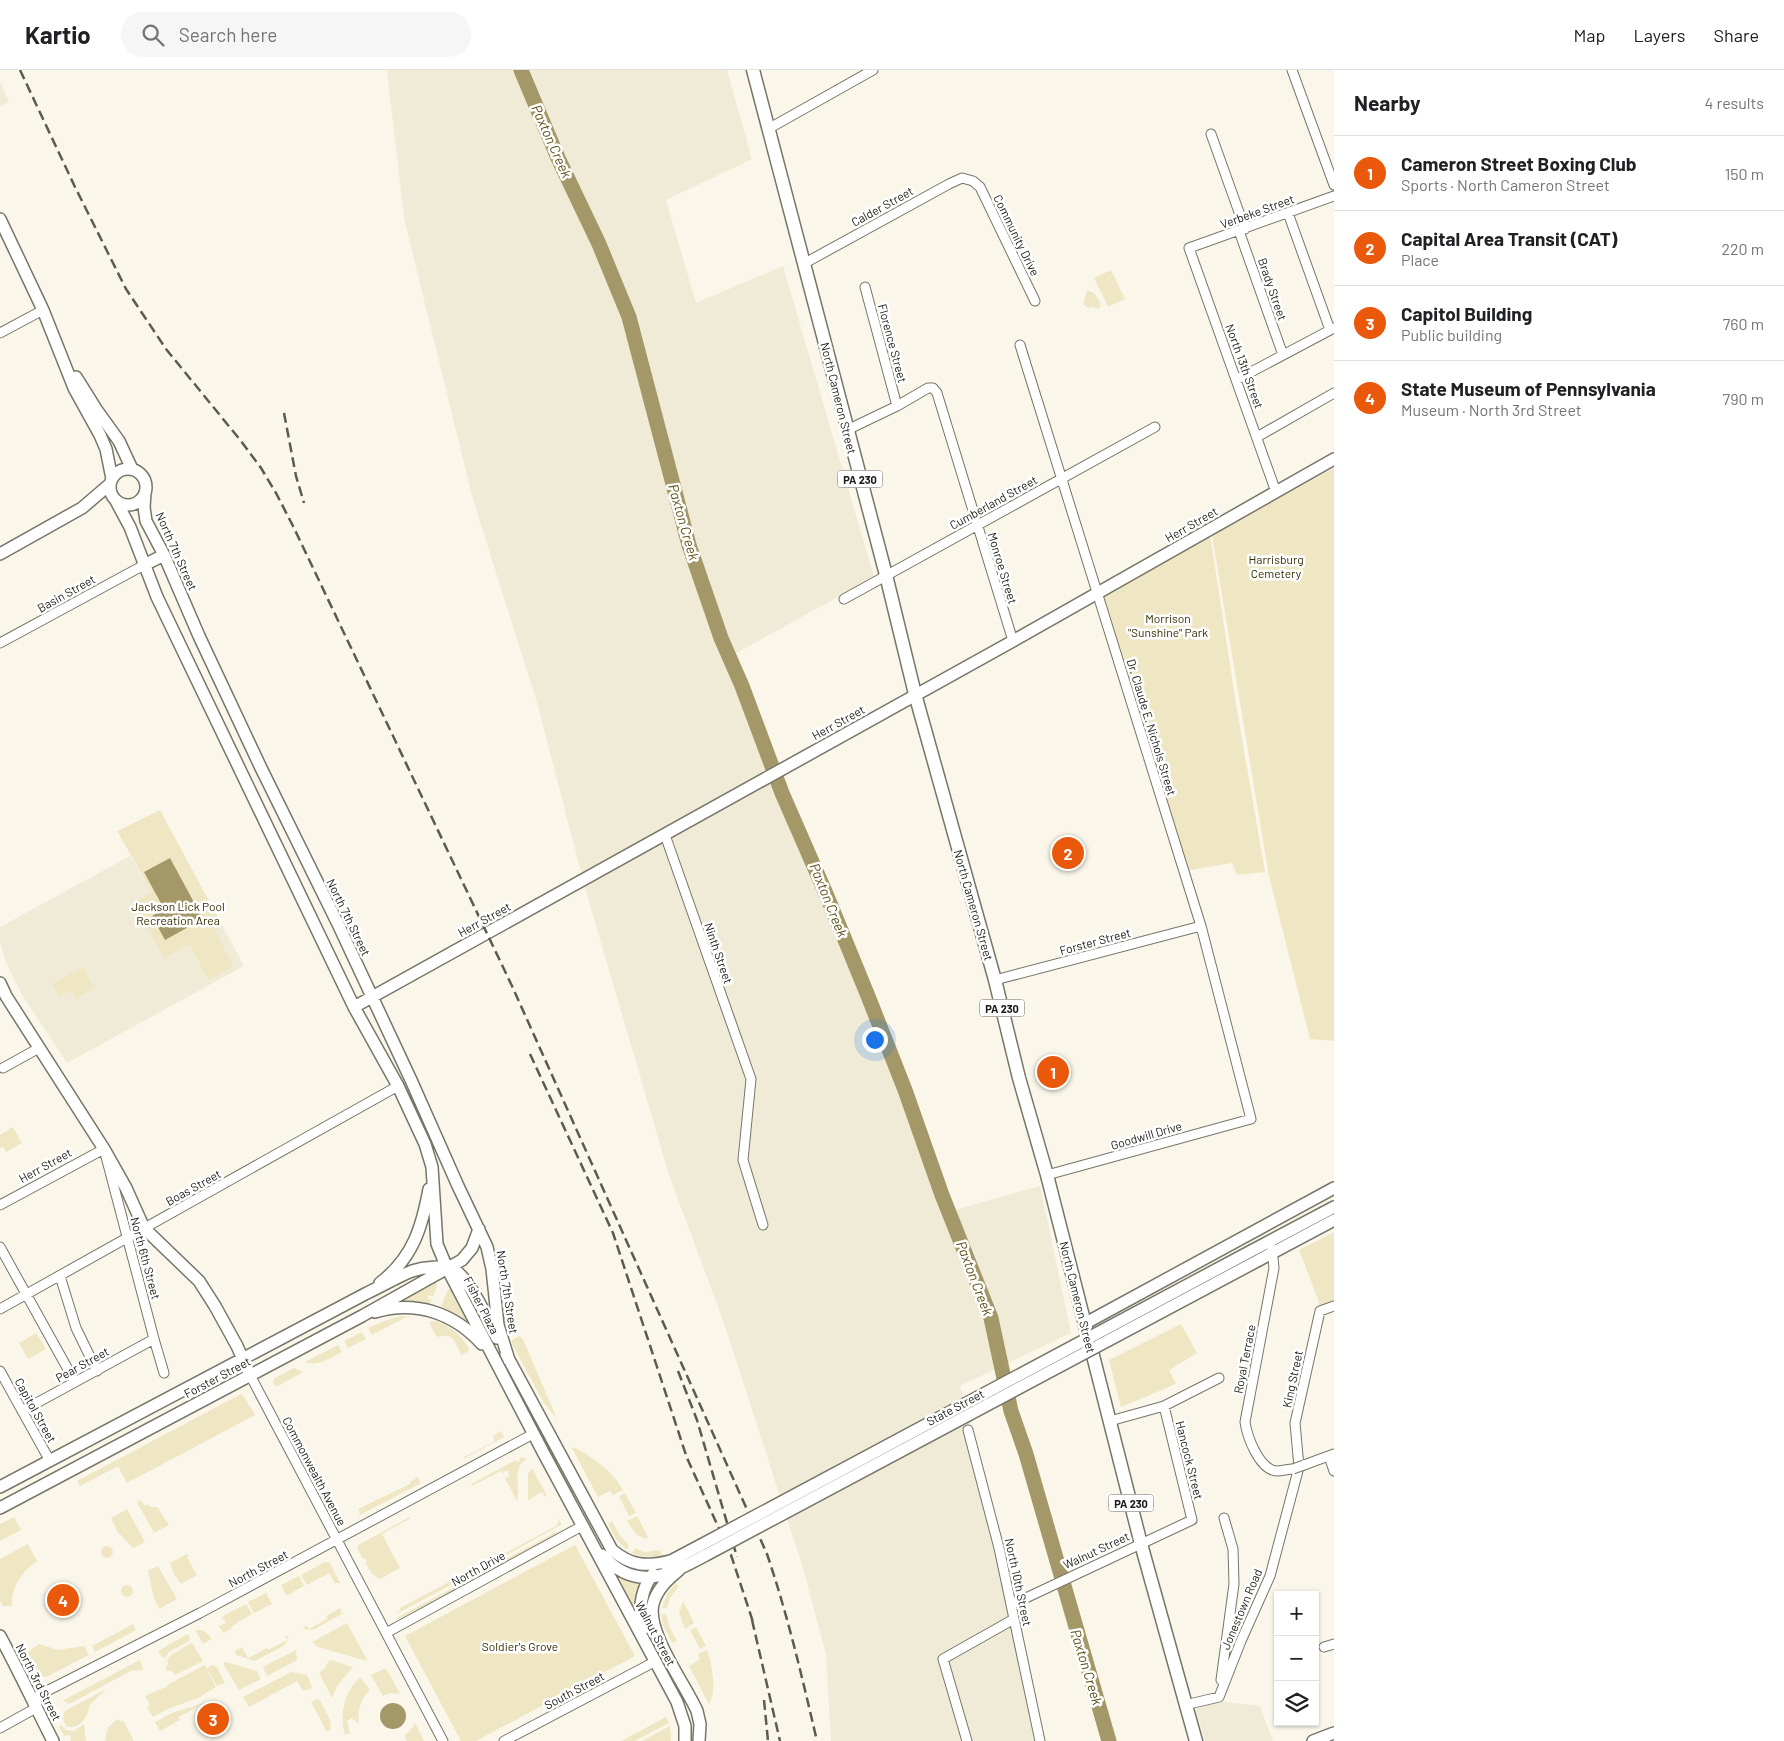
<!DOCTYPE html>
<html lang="en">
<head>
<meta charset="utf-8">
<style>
  body { margin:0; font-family:Barlow,sans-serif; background:#f6f6f6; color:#202124 }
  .controls { position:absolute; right:15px; bottom:15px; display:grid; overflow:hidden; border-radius:0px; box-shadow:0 1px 4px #0004 }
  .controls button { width:45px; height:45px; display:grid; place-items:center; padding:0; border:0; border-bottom:1px solid #e0e0e0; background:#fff; color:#202124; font:25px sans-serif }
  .you { position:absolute; left:874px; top:969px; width:18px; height:18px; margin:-12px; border:4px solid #fff; border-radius:50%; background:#1a73e8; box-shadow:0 0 0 8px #1a73e833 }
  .badge { display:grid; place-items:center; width:32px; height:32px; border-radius:50%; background:#ea580c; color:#fff; font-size:16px; font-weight:700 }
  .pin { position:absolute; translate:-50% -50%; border:2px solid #fff; box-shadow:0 1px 5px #0006 }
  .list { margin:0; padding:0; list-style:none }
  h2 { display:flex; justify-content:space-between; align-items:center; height:65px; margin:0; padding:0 20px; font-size:21px }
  h2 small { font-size:16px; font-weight:400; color:#757577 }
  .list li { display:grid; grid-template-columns:32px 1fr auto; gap:15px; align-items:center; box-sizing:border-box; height:75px; padding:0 20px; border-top:1px solid #e0e0e0 }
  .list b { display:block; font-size:19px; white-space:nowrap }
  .list p { margin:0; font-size:16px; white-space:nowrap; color:#757577 }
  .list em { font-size:16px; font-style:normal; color:#757577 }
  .icon { flex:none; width:28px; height:28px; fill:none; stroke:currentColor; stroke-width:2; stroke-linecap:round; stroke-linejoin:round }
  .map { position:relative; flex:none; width:1334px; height:1671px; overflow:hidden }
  header { display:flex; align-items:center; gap:30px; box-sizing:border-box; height:70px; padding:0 25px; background:#fff; border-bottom:1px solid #e0e0e0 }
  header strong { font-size:24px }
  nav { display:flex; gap:28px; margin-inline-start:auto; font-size:18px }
  .search { width:350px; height:45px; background:#f6f6f6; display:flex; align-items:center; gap:12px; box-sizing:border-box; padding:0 18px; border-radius:28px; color:#757577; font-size:19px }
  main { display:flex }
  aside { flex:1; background:#fff }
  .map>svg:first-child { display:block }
  .built { fill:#f0ebd7 }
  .green { fill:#efe6c4 }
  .water { fill:#a49868 }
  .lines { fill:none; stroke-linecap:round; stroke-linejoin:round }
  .river { stroke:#a49868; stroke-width:15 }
  .minor-casing { stroke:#777569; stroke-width:11 }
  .major-casing { stroke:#777569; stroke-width:14 }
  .highway-casing { stroke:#777569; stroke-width:15 }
  .minor { stroke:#fff; stroke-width:9 }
  .major { stroke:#fff; stroke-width:11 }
  .highway { stroke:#fff; stroke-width:12 }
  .rail { stroke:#5b5a53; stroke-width:2.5; stroke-dasharray:10 5; stroke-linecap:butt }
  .minor-bridge-casing { stroke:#777569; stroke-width:11; stroke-linecap:butt }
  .major-bridge-casing { stroke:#777569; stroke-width:14; stroke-linecap:butt }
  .minor-bridge { stroke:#fff; stroke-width:9 }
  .major-bridge { stroke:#fff; stroke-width:11 }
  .labels { text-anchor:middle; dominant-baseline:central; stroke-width:5; stroke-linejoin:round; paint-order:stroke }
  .shield { fill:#fff; stroke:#605f5c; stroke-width:1 }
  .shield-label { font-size:11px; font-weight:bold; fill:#1c1b16 }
  .street-label { font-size:12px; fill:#1c1b16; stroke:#fff }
  .park-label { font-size:12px; fill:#372d04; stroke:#fff }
  .water-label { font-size:14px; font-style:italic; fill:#5c4f15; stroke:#fff }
</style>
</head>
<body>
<header>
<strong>Kartio</strong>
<div class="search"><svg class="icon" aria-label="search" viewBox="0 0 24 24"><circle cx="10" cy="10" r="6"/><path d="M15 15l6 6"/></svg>Search here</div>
<nav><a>Map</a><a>Layers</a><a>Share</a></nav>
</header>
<main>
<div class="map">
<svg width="1334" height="1671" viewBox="0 0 1334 1671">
  <rect width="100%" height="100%" fill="#faf7ea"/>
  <path class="built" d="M387 0H727L752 89 666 130 696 233 783 196 874 507 735 584 948 1142 1040 1116 1071 1263 960 1316 977 1377 1035 1645 1039 1671H831L826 1585 804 1501 724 1253 669 1105 585 818 538 636 472 426 404 148Z
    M0 11 9 32 0 36Z
    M130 786 153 823 133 833 180 879 223 857 244 896 67 993 21 923 6 892 0 872V857Z
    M1218 1631 1260 1636 1273 1671H1205L1196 1640 1200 1637Z"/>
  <path class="green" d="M1111 200 1125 229 1108 237 1094 208Z
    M1087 221H1089L1095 224 1101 234 1099 239 1092 237 1088 238 1083 234Z
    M1334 398V971L1310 969 1269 806 1212 465Z
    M1210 465 1236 634 1265 802 1237 805 1232 793 1185 801 1150 676 1124 600 1103 528Z
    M160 740 223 857 215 861 233 897 208 910 190 874 164 888 133 833 152 822 117 761Z
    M83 897 94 918 76 928 71 920 59 927 52 914Z
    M13 1057 22 1073 6 1082 3 1077 0 1078V1065Z
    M1334 1162V1232L1321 1237 1299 1180Z
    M435 1211 437 1215 433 1227 430 1225 428 1227 429 1229H432L430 1233 402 1230Z
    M451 1218 470 1254H469L456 1244 441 1236 448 1220Z
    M504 1229 514 1249V1253L508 1256 504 1254 500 1231Z
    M401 1246H408L376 1263 374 1262V1264L372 1265 368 1258 384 1251Z
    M436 1251C451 1256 464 1268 471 1282L468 1278 469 1281 461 1285C456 1274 453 1262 438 1267L436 1266 429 1252Z
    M1181 1254 1197 1283 1169 1300 1176 1314 1121 1337 1109 1290Z
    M362 1262 366 1269 348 1278 344 1271Z
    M36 1263 46 1279 28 1289 19 1273Z
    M519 1266 523 1269 557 1349 544 1333 512 1274V1270Z
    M338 1275 342 1282C330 1288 318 1297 305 1292Z
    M294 1298 303 1302 276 1317 273 1312 275 1308Z
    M241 1324 245 1328 255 1345 127 1413 118 1396 80 1416 77 1411Z
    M501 1361 504 1367 465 1388 464 1387 495 1371 493 1366Z
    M574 1377C593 1388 612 1400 623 1420L613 1425 610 1421 598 1427 572 1378Z
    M522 1387 527 1389C511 1398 521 1416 517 1431L505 1408 510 1406 507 1400 502 1403 501 1401 472 1416 471 1414 516 1390 517 1392 520 1391 519 1389Z
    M532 1398 547 1426 545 1427 542 1422 528 1430V1403Z
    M418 1407 421 1413 358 1446 360 1443 358 1439 410 1414V1412Z
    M625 1423 636 1443 629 1446 619 1426Z
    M140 1430 146 1436 148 1434 150 1437H157L169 1455 154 1463 137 1432Z
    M127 1439 145 1472 133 1478 117 1461 111 1448Z
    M637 1446 648 1467 646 1469 637 1465 627 1451Z
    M14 1447 21 1460 0 1471V1454Z
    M410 1447 411 1448 382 1464 400 1498 380 1509 372 1504 365 1492 367 1491 365 1488 363 1489 357 1478 358 1475Z
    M558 1447 561 1453V1455L488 1495 487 1493 556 1456 559 1451Z
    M612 1451 620 1466 629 1475 627 1480 616 1469 608 1454Z
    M556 1462 557 1464 494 1498 493 1496Z
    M28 1474 37 1491C22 1502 11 1516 12 1536H3L0 1531V1489Z
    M575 1475 635 1586 476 1671H461L405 1566Z
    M101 1482a6 6 0 1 1 12 0a6 6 0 1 1-12 0Z
    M635 1478 645 1482 660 1480 662 1485C652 1488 642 1487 632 1483Z
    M187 1484 189 1486 187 1487 197 1505 181 1514 175 1506 170 1493Z
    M325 1492 330 1493 340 1513H335L329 1503 307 1515 301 1505Z
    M158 1496 177 1529 159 1539 154 1528 148 1501Z
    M466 1503 468 1506 398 1543H395L400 1541V1538Z
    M299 1506 304 1516 286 1526 281 1515Z
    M623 1508 637 1512 640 1517 636 1540 632 1541 617 1511Z
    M466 1511 467 1513 397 1550 396 1548Z
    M676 1513 679 1516 670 1528 667 1538H662L667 1524Z
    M121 1521a6 6 0 1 1 12 0a6 6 0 1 1-12 0Z
    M266 1523 272 1534 254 1543 248 1532Z
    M683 1531 694 1553 685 1559 679 1543Z
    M246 1534 252 1544 232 1556 231 1559 223 1563 219 1556 226 1553 224 1549 221 1550 223 1546Z
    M340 1538 342 1544 313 1560 304 1559 303 1558 307 1556 309 1559 327 1549 326 1546Z
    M661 1544H666L669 1556 677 1571 672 1573 663 1555Z
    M347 1553 367 1590V1591L318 1577 312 1572Z
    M133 1554 136 1560 95 1582 92 1576Z
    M696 1557 706 1576 700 1579 690 1560Z
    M195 1560H202L209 1565 212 1569 203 1574Z
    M188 1564 190 1568 189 1571 169 1582 165 1588 162 1587 158 1581Z
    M289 1565 285 1575 255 1591 236 1585 235 1581 242 1577 248 1588 267 1578 268 1580 287 1570 285 1567Z
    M192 1573 203 1591 175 1605 172 1601 165 1600 168 1594 167 1590 171 1585Z
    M39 1574 58 1580 84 1576 89 1585 46 1607 40 1606 27 1583Z
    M296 1580 297 1590 267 1606 263 1597Z
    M707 1580C712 1595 717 1620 709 1634L689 1596 700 1589 698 1584Z
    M140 1590 143 1600 131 1601 69 1634 67 1632 62 1631Z
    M330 1590 353 1597 337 1616 332 1628 319 1603 325 1598Z
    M226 1592 257 1601 261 1609 239 1620 224 1595V1593Z
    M205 1595 216 1617 201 1626V1627L170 1638 153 1647 147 1637 150 1635 145 1626 168 1616 167 1615Z
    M212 1595 217 1597 225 1613 217 1616 207 1598Z
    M386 1598 400 1624 390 1623 383 1626 371 1605Z
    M291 1602 307 1605 312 1618 303 1621 297 1611 249 1637 243 1627Z
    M360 1607 370 1620C360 1629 357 1642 359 1655L352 1648 347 1651 350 1663 345 1665C339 1643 344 1623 360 1607Z
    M106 1619 89 1636C88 1647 79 1661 66 1656L63 1649 65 1641Z
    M316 1629 320 1630 330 1650 331 1659 327 1662 311 1632Z
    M204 1633 179 1647 180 1650 160 1661 155 1652 172 1643Z
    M666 1647 669 1653 635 1671H621Z
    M118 1649 120 1652 123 1650 134 1671H105L108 1657Z
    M415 1653 424 1671H407L404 1666 410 1661Z
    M84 1654 86 1671H71L70 1665 64 1666 59 1657 61 1655 66 1660 74 1661Z
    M670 1656 671 1671H642Z"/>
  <path class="water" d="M170 788 203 849 165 870 152 846 164 839 144 802Z
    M380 1646a13 13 0 1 1 26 0a13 13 0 1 1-26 0Z"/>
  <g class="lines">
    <path class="river" d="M521 0 558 88 599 174 629 247 689 475 721 568 742 616 782 723 827 826 868 926 905 1020 942 1125 991 1248 1011 1341 1026 1384 1109 1671"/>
    <defs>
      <path id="minor" d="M1292 0 1334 115
        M768 59 873 0
        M1211 64 1245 159
        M1288 143 1330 260
        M1239 161 1283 285
        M805 193 949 114 962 108 973 111 980 117 1035 231
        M865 217 897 336
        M0 263 43 240
        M1020 275 1201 856 1251 1049 1047 1105
        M1236 310 1334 258
        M847 360 897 336 928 318H933L937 323 1013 571
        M1257 367 1334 323
        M1276 422 1189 178 1334 126
        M844 529 1155 357
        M0 573 144 495
        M665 765 751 1009 743 1090 763 1155
        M995 910 1201 856
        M3 998 39 978
        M0 1135 104 1079 154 1269 164 1303
        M0 1177 75 1312
        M1272 1179 1274 1198 1245 1352C1247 1366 1259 1400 1277 1401 1282 1401 1288 1399 1293 1399
        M60 1206 76 1258 97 1301
        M0 1239 398 1016
        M0 1301 50 1391
        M250 1305 443 1671
        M22 1341 154 1269
        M1110 1351 1164 1336 1219 1308
        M968 1360 999 1478 1040 1671
        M1329 1386 1334 1401
        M1304 1395 1334 1384
        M1011 1535 1192 1450 1164 1336
        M386 1563 582 1456
        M1324 1577 1334 1574
        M1221 1610 1234 1514 1233 1479 1224 1448
        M1185 1635 1219 1627 1241 1571 1270 1506 1299 1397 1295 1353 1320 1241 1334 1236
        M0 1658 36 1638 39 1625 200 1543 533 1364
        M504 1671 656 1591
        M967 1671 943 1589 1014 1549"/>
      <path id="major" d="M0 149 43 240 74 318 100 365 106 379 112 409
        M76 307 96 339 119 371 132 399
        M110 417a18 18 0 1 1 36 0a18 18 0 1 1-36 0Z
        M145 423 144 437 146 451 164 485 199 566 261 698 338 854 411 1010 458 1116 487 1177 492 1199 498 1255 509 1290
        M116 431 130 457 157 527 354 937 398 1016 425 1074 432 1097 437 1174 447 1198 543 1382 677 1632 685 1656V1671
        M0 484 82 438 110 414
        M144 495 164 485
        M0 913 6 926 104 1079 126 1118 144 1158 199 1211 215 1236 237 1276 250 1305
        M354 937 1013 571 1334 389
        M1253 1180 1334 1137
        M1259 1190 1334 1150
        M380 1213C413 1188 422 1157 429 1119
        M375 1242C416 1230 454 1243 482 1274
        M1084 1254 1334 1118
        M506 1284 612 1480C631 1496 646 1497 670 1491
        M0 1417 367 1223C382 1216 397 1207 412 1201 424 1197 442 1195 454 1200 469 1207 489 1252 497 1268
        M0 1438 362 1246 462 1190 472 1178 479 1159
        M602 1485C636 1523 669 1505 706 1485
        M665 1494 701 1475
        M679 1500C668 1509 657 1519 653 1534 646 1562 685 1614 697 1641L700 1654 699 1671
        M642 1560C639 1541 640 1520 653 1504
        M0 1566C19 1601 35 1636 53 1671
        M1313 1671 1334 1663"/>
      <path id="highway" d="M753 0 886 505 915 624 995 910 1019 1008 1047 1105 1141 1474 1196 1671"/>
    </defs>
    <use href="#minor" class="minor-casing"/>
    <use href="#major" class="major-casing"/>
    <use href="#highway" class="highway-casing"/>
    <use href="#minor" class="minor"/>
    <use href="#major" class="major"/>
    <use href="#highway" class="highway"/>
    <path class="rail" d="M20 0 75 117 126 219 166 279 241 371 261 398 276 423 294 458 512 916 767 1484C788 1546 802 1607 817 1671
      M284 343 296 406 304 433
      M530 984 613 1163 687 1388 731 1485 754 1555
      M678 1301 697 1350 737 1487
      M752 1550 780 1671
      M764 1630 768 1671"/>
    <defs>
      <path id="minor-bridge" d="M1293 1399 1304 1395"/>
      <path id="major-bridge" d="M701 1475 1253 1180
        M706 1485 1259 1190"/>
    </defs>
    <use href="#minor-bridge" class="minor-bridge-casing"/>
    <use href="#major-bridge" class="major-bridge-casing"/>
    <use href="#minor-bridge" class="minor-bridge"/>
    <use href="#major-bridge" class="major-bridge"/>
  </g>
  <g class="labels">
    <g class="shield">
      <rect x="837.5" y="400.5" width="45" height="17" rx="4"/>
      <rect x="979.5" y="929.5" width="45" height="17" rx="4"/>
      <rect x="1108.5" y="1424.5" width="45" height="17" rx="4"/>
    </g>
    <g class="shield-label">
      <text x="860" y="409">PA 230</text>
      <text x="1002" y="938">PA 230</text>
      <text x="1131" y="1433">PA 230</text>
    </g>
    <g class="street-label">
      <text transform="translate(882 136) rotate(-29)">Calder Street</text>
      <text transform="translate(1257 141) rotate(-20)">Verbeke Street</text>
      <text transform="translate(1017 165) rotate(64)">Community Drive</text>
      <text transform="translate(1273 219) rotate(71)">Brady Street</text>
      <text transform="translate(893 273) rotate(75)">Florence Street</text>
      <text transform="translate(1245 296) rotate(70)">North 13th Street</text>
      <text transform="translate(839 328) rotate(76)">North Cameron Street</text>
      <text transform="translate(993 432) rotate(-29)">Cumberland Street</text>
      <text transform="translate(1191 454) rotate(-30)">Herr Street</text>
      <text transform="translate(177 481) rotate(66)">North 7th Street</text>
      <text transform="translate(1003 498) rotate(73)">Monroe Street</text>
      <text transform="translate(66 523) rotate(-29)">Basin Street</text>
      <text transform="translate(838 652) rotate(-29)">Herr Street</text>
      <text transform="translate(1152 657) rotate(73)">Dr. Claude E. Nichols Street</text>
      <text transform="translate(974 835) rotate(74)">North Cameron Street</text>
      <text transform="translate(349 847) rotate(64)">North 7th Street</text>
      <text transform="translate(484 849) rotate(-29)">Herr Street</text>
      <text transform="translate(1095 871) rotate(-15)">Forster Street</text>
      <text transform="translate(719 883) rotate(71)">Ninth Street</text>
      <text transform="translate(1146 1065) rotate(-16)">Goodwill Drive</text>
      <text transform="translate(45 1095) rotate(-29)">Herr Street</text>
      <text transform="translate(193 1117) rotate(-29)">Boas Street</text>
      <text transform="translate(146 1188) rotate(75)">North 6th Street</text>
      <text transform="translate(508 1222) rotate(81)">North 7th Street</text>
      <text transform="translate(1078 1227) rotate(76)">North Cameron Street</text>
      <text transform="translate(482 1235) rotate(63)">Fisher Plaza</text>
      <text transform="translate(1244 1289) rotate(-79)">Royal Terrace</text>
      <text transform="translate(82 1294) rotate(-29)">Pear Street</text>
      <text transform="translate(217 1307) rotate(-28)">Forster Street</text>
      <text transform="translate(1292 1309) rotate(-78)">King Street</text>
      <text transform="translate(955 1337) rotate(-28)">State Street</text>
      <text transform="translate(36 1340) rotate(61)">Capitol Street</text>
      <text transform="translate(1190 1390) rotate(76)">Hancock Street</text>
      <text transform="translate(315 1401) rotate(62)">Commonwealth Avenue</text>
      <text transform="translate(1096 1480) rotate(-25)">Walnut Street</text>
      <text transform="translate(258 1498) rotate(-28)">North Street</text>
      <text transform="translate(478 1498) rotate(-29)">North Drive</text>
      <text transform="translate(1019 1512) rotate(78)">North 10th Street</text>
      <text transform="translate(1241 1539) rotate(-67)">Jonestown Road</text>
      <text transform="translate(656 1563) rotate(62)">Walnut Street</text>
      <text transform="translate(39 1612) rotate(63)">North 3rd Street</text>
      <text transform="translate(574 1620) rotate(-28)">South Street</text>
    </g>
    <g class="park-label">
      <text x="1276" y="489">Harrisburg<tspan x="1276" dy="14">Cemetery</tspan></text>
      <text x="1168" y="548">Morrison<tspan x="1168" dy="14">"Sunshine" Park</tspan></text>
      <text x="178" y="836">Jackson Lick Pool<tspan x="178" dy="14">Recreation Area</tspan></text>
      <text x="520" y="1576">Soldier's Grove</text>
    </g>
    <g class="water-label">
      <text transform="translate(552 71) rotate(66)">Paxton Creek</text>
      <text transform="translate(684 452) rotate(74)">Paxton Creek</text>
      <text transform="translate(829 830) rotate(68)">Paxton Creek</text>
      <text transform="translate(975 1208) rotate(69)">Paxton Creek</text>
      <text transform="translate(1087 1597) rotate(73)">Paxton Creek</text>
    </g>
  </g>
</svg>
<div class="controls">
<button>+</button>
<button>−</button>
<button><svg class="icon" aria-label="layers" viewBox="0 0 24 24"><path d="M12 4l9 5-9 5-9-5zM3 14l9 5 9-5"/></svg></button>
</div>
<div class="you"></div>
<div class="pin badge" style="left:1053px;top:1002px">1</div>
<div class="pin badge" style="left:1068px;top:783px">2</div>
<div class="pin badge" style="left:213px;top:1649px">3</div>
<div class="pin badge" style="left:63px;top:1530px">4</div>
</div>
<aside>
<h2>Nearby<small>4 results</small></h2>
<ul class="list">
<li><span class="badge">1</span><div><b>Cameron Street Boxing Club</b><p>Sports · North Cameron Street</p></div><em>150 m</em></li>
<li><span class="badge">2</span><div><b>Capital Area Transit (CAT)</b><p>Place</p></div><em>220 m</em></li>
<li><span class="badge">3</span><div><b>Capitol Building</b><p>Public building</p></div><em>760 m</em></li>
<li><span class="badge">4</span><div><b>State Museum of Pennsylvania</b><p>Museum · North 3rd Street</p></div><em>790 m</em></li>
</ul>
</aside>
</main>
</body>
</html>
